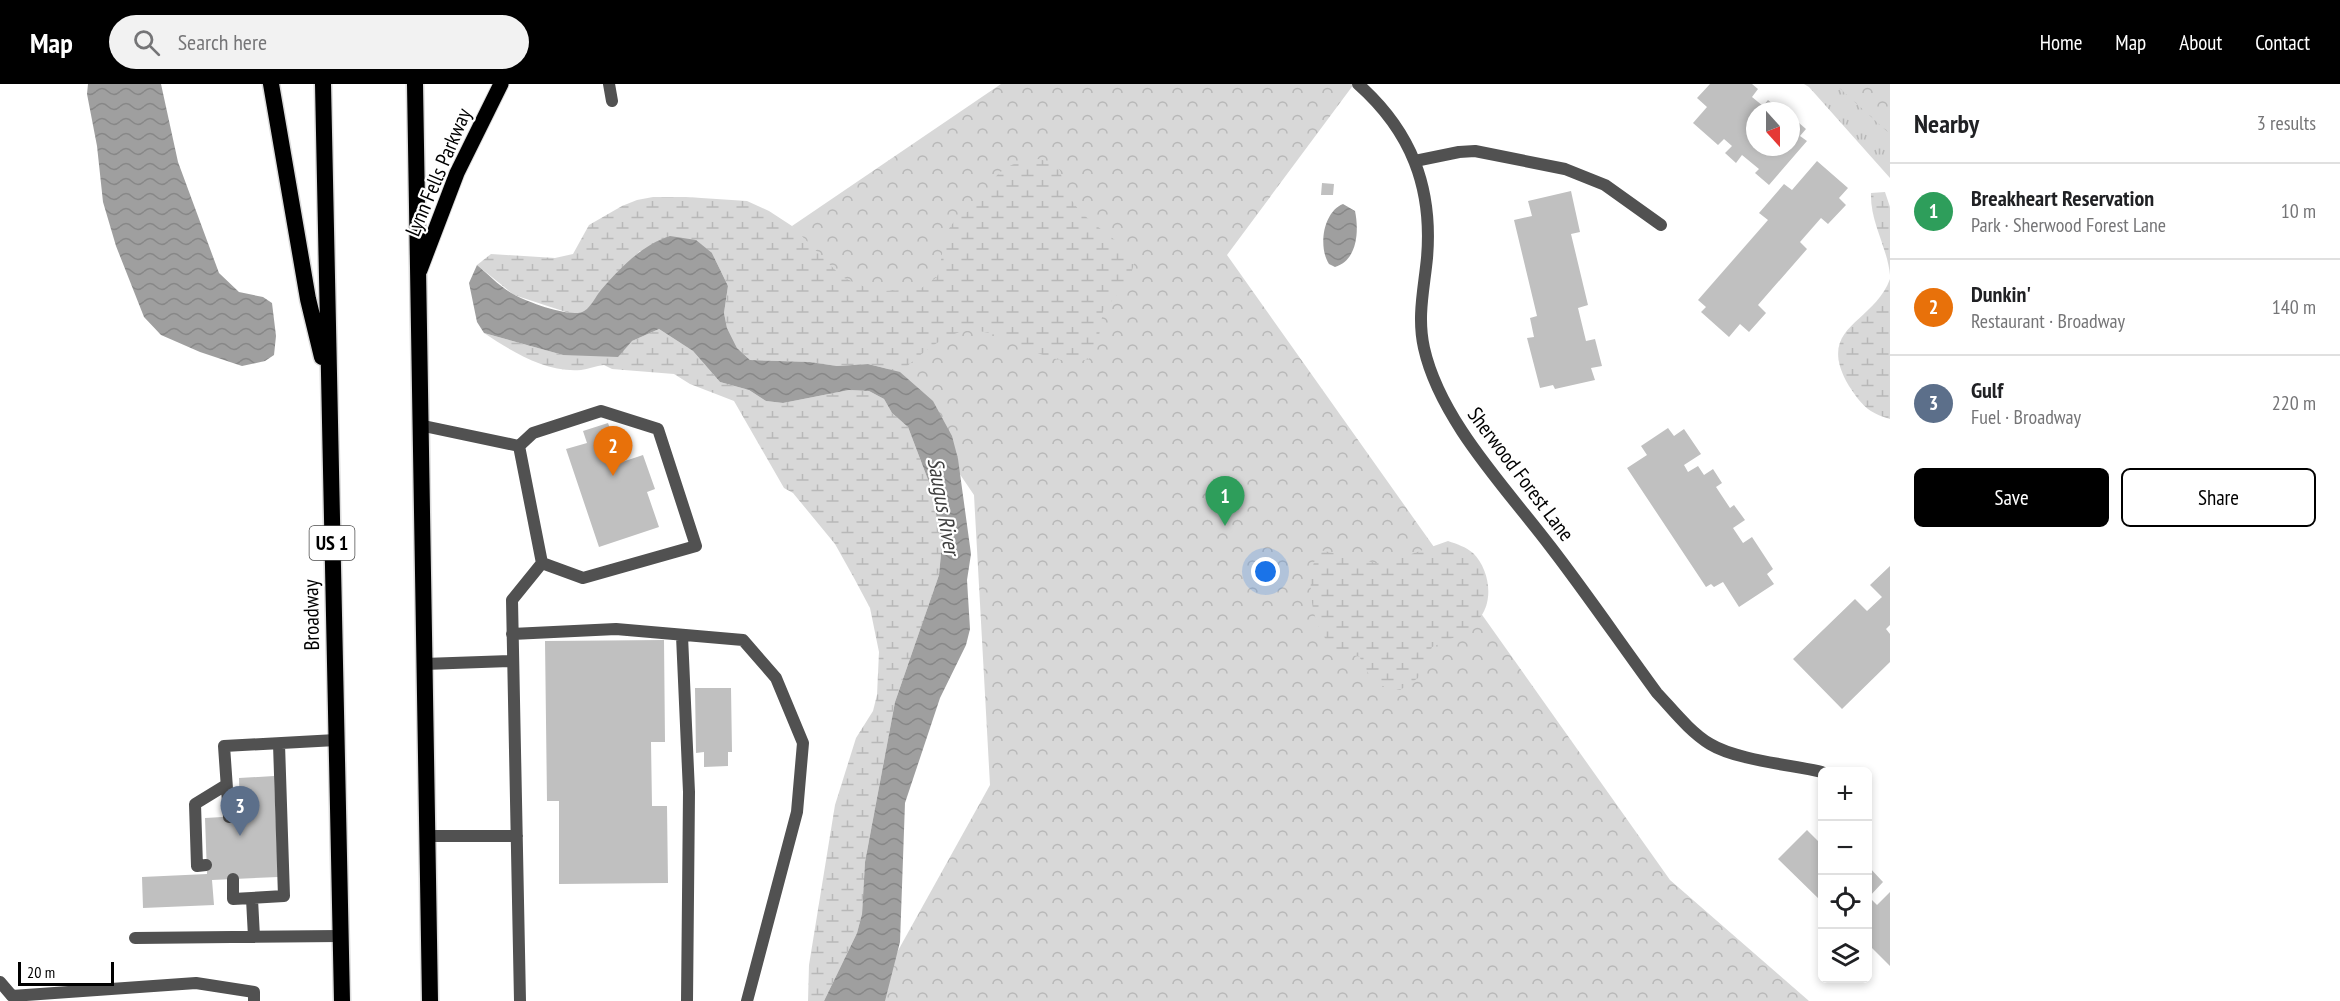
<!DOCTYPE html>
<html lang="en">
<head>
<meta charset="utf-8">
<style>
  body { margin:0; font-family:"PT Sans Narrow",sans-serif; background:#f2f2f2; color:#202124 }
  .controls { position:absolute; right:18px; bottom:18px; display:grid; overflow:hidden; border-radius:9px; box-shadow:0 3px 9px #0003 }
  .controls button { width:54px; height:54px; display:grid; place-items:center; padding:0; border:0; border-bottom:2px solid #e0e0e0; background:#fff; color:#202124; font:30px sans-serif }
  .compass { position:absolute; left:1746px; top:18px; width:54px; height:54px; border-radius:50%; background:#fff; box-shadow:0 3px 9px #0003; rotate:159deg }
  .scale { position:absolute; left:18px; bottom:15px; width:96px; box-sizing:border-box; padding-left:6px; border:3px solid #000; border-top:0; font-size:16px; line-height:21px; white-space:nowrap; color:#000; -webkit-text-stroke:4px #fff; paint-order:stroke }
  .you { position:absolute; left:1266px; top:488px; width:21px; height:21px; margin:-15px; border:4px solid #fff; border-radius:50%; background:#1a73e8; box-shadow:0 0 0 9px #1a73e833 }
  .badge { display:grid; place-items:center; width:39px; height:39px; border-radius:50%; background:#000; color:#fff; font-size:20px; font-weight:700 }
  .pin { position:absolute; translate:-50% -50px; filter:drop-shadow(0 2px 3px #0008) }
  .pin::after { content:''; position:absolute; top:32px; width:21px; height:18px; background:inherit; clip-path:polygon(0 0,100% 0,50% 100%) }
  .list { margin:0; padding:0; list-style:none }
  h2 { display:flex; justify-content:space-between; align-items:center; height:78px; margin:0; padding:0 24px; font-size:26px }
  h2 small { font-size:20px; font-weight:400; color:#757577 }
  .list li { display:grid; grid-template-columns:39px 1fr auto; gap:18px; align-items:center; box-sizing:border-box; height:96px; padding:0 24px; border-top:2px solid #e0e0e0 }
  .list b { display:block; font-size:22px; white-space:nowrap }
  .list p { margin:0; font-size:20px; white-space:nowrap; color:#757577 }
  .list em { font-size:20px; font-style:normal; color:#757577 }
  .actions { display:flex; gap:12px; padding:18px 24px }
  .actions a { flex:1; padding:14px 0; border:2px solid #000; border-radius:9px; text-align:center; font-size:21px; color:#000 }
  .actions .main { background:#000; color:#fff }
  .icon { flex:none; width:33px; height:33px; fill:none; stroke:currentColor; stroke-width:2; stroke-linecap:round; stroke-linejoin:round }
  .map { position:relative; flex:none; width:1890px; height:917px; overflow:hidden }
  header { display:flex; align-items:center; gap:36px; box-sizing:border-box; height:84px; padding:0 30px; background:#000; color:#fff }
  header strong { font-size:28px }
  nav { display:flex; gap:33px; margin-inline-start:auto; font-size:21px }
  .search { width:420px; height:54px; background:#f2f2f2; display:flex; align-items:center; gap:15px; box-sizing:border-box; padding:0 21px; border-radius:33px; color:#757577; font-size:22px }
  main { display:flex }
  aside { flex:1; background:#fff }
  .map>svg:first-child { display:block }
  .grass { fill:url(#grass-tufts) }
  .forest { fill:url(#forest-crowns) }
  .wetland { fill:url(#wetland-marsh) }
  .water { fill:url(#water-waves) }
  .building { fill:#c0c0c0 }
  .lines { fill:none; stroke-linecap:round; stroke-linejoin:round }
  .primary-casing { stroke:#dbdbdb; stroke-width:17 }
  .trunk-casing { stroke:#dbdbdb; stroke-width:19 }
  .service { stroke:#515151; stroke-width:12 }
  .minor { stroke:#515151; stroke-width:12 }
  .primary { stroke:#000; stroke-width:15 }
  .trunk { stroke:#000; stroke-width:16 }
  .labels { text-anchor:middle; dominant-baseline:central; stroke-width:4.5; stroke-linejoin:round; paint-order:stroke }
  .shield { fill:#fff; stroke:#4c4c4c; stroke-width:1.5 }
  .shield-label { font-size:20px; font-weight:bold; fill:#000 }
  .street-label { font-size:21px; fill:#000; stroke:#fff }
  .water-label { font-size:22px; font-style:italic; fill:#404040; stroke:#fff }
</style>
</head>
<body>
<header>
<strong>Map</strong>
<div class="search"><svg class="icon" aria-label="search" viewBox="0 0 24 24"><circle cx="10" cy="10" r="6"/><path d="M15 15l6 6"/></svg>Search here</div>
<nav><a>Home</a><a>Map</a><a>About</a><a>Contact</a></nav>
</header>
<main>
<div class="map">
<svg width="1890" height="917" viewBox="0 0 1890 917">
  <defs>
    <pattern id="grass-tufts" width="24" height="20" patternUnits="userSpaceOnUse" patternTransform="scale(1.5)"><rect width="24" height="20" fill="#d8d8d8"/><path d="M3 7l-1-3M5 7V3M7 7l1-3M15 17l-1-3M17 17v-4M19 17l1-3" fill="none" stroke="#b8b8b8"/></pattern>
    <pattern id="forest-crowns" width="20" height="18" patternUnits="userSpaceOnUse" patternTransform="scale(1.5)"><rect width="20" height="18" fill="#d8d8d8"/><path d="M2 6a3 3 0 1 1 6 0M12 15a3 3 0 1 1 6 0" fill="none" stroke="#b8b8b8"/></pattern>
    <pattern id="wetland-marsh" width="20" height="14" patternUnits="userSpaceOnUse" patternTransform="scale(1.5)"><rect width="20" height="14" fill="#d8d8d8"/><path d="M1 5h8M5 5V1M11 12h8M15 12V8" fill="none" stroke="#b8b8b8"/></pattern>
    <pattern id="water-waves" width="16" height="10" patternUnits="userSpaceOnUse" patternTransform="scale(1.5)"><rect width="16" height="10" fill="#9f9f9f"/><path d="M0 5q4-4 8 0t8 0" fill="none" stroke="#878787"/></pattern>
  </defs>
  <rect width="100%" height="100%" fill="#fff"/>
  <path class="grass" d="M1804 0H1890V94L1809 3Z"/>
  <path class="forest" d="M1001 0H1354L1227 171 1670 796 1809 917H870L990 701 974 411 792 142Z
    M1835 0H1890V50Z"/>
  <path class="wetland" d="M1039 75 1052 79 1060 86C1069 136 1108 142 1135 176L1129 197 1103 227 1098 258 1089 275C1042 289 997 234 957 249 936 256 917 274 900 288L868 280 837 282 810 278 750 276 737 264 727 244 724 229 728 202 712 169 640 167 600 208 593 220 583 228 572 230 514 211 477 181 491 170 555 174 573 170 589 141 622 122 637 116 653 113H686L747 117 769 127 792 142 842 193 865 203 884 207 920 205 937 193C942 179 942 160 948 147 955 132 968 129 979 120 984 115 987 105 991 99 1002 82 1019 76 1039 75Z
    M1885 108 1890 123V191C1887 162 1870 138 1871 109Z
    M1890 195V335C1868 329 1861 320 1849 302 1814 242 1873 241 1890 195Z
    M659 245 693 267 720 298 749 306 766 317 783 319 849 306 869 307 884 315 892 329 908 343 930 401 942 459 939 491 895 618 865 778 862 830 857 849 824 917H808L809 881 835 721 856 654 873 627 877 611 879 568 870 524 854 494 835 460 793 409 784 404 734 317 690 300 674 290 612 285 604 281C596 282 588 285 581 286 546 289 511 267 484 249L563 271 632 257Z
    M1448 457C1457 460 1466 463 1473 469 1490 486 1495 519 1477 537 1465 550 1447 557 1432 563L1418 594 1400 606 1374 600 1359 572C1353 571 1345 571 1340 568 1311 553 1302 491 1320 466L1376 479 1389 478Z"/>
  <path class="water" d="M88 0H161L178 78 219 189 239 208 263 213 272 219 276 252 274 271 265 277 242 282 200 268 161 251 144 233 116 162 103 118 97 62 87 10Z
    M1343 120 1355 127C1359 146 1358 176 1335 183L1329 180C1318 163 1323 128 1343 120Z
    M670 152 696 156 712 169 728 202 724 229 727 244 737 264 750 276 810 278 837 282 868 280 900 288 933 317 952 352 958 375 971 470 967 496 970 545 966 561 940 614 905 719 900 858 885 917H824L857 849 862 830 865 778 895 618 939 491 942 459 930 401 908 343 892 329 884 315 869 307 849 306 783 319 766 317 749 306 720 298 693 267 659 245 632 257 618 273 563 271 484 249 477 238 469 199 477 181C488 190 500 203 513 210 525 217 572 235 584 227 592 222 595 213 601 206 620 184 642 161 670 152Z"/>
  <path class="building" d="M1710 0H1752L1758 5 1752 13 1763 22 1768 16 1775 22 1771 27H1755V63H1791V32L1806 45 1800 52 1807 57 1769 101 1755 89 1759 85 1742 71 1736 79 1725 69 1732 62 1724 55 1718 61 1693 39 1707 23 1697 14Z
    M1817 77 1848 104 1839 114 1846 121 1828 140 1821 134 1800 158 1807 165 1758 221 1766 229 1749 248 1740 240 1729 253 1701 228 1706 223 1698 216 1768 136 1759 129 1784 100 1792 106Z
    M1322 99 1334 100 1333 111H1321Z
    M1571 107 1580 148 1571 150 1588 221 1578 224 1586 257 1595 255 1602 282 1591 284 1595 296 1555 305 1553 301 1540 304 1527 254 1534 253 1530 234 1537 232 1514 136 1532 132 1528 117Z
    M608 339 622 378 643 371 655 405 647 408 659 443 599 463 566 365 587 359 583 347Z
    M1668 344 1674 352 1684 345 1701 370 1684 381 1688 388 1698 382 1704 391 1713 385 1722 399 1716 403 1730 424 1734 421 1745 436 1733 444 1743 459 1752 453 1773 485 1767 490 1774 500 1739 523 1723 498 1714 503 1711 500 1706 503 1627 384 1647 371 1641 362Z
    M1890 482V541L1886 545 1890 550V578L1842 625 1793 575 1855 515 1867 527 1882 513 1870 501Z
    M664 556 665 658H651L652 722H667L668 799 559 800V717H547L545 557Z
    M695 604H731L732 668H728V682L704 683V668L696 669Z
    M274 692 278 793 212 796 214 821 143 824 142 793 207 790 205 734 240 732 239 694Z
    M1807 746 1822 761V818L1778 775Z
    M1868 782 1883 798 1869 813 1877 821 1890 808V882L1868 860Z"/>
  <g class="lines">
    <defs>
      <path id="primary" d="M420 186 457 89 501 0"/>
      <path id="trunk" d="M271 0 308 215 322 273
        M323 0 342 917
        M415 0 430 917"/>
    </defs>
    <use href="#primary" class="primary-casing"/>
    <use href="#trunk" class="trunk-casing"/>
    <path class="service" d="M609 0 612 17
      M1415 77 1459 68 1475 67 1565 85 1605 101 1661 141
      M419 341 519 362 542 479 512 516 520 917
      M519 362 533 349 601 327 658 345 696 462 583 494 542 479
      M512 550 616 545 743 556 776 594 803 659 797 728 747 917
      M682 552 689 708 687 917
      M424 580 513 577
      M229 733 224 662 336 656
      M427 752H517
      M206 781 197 782 195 720 226 701
      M233 795V815L284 812 279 660
      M252 815 254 853
      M135 854 340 852
      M0 898 12 912 196 899 254 908V917"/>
    <path class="minor" d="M1358 0C1411 47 1433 103 1427 174 1424 205 1417 233 1424 264 1440 336 1506 404 1550 462 1587 510 1621 560 1657 609 1673 626 1690 648 1710 660 1736 676 1792 681 1822 688"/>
    <use href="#primary" class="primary"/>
    <use href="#trunk" class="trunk"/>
  </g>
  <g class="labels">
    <rect class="shield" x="309.5" y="442" width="45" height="34" rx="4.5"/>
    <g class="shield-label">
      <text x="332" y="459">US 1</text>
    </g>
    <g class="street-label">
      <text transform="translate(438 88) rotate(-67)">Lynn Fells Parkway</text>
      <text transform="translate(1521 390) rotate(53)">Sherwood Forest Lane</text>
      <text transform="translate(311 531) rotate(-91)">Broadway</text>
    </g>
    <g class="water-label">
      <text transform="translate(944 422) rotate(80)">Saugus River</text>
    </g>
  </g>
</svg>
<div class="controls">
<button>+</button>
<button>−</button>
<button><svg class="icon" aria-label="locate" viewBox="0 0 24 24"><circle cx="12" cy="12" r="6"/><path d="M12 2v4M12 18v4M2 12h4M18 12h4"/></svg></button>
<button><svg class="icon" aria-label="layers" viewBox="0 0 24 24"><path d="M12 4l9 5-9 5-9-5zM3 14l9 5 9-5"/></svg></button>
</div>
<svg class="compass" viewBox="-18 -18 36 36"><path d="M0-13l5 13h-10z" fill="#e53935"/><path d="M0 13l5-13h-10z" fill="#757577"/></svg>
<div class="scale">20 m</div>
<div class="you"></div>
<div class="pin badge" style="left:1225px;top:442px;background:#2e9e5b">1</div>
<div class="pin badge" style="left:613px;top:392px;background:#e8710a">2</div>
<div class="pin badge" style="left:240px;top:752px;background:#5c6f8a">3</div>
</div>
<aside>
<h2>Nearby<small>3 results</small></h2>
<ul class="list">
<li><span class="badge" style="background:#2e9e5b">1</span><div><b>Breakheart Reservation</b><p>Park · Sherwood Forest Lane</p></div><em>10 m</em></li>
<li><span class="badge" style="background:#e8710a">2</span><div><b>Dunkin'</b><p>Restaurant · Broadway</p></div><em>140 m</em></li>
<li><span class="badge" style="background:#5c6f8a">3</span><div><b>Gulf</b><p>Fuel · Broadway</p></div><em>220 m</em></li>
</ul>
<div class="actions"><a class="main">Save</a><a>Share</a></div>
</aside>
</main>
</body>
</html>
